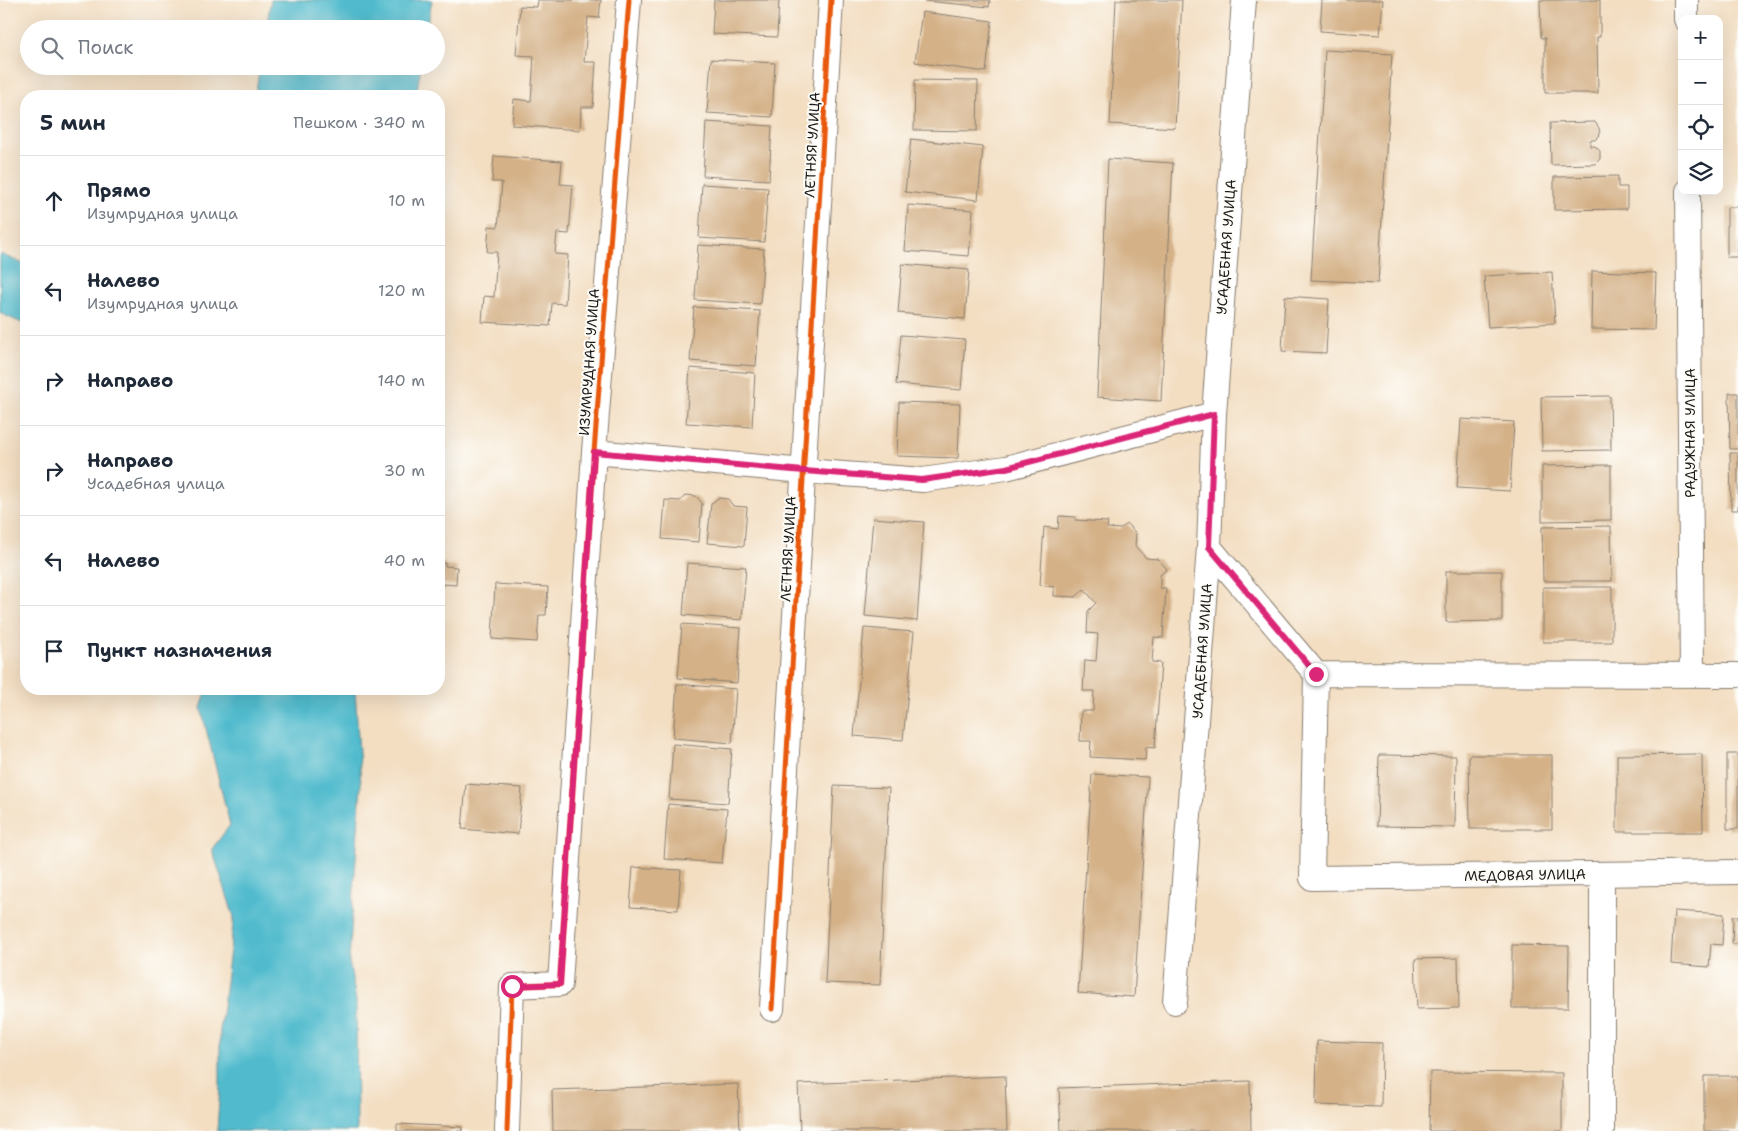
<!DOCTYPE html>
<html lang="ru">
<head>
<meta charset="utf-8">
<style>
  body { margin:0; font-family:"Shantell Sans",sans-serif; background:#f2f2f3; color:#1f2937 }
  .controls { position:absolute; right:15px; top:15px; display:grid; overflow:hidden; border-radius:10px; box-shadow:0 5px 20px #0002 }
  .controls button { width:45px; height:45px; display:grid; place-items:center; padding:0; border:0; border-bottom:1px solid #e0e1e3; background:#fff; color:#1f2937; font:25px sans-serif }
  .stop { position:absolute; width:15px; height:15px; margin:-11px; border:4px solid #db2777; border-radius:50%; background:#fff }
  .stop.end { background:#db2777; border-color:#fff; box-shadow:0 1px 5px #0008 }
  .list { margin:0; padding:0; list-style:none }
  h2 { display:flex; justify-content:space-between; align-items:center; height:65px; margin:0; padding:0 20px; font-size:21px }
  h2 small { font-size:16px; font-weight:400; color:#747a83 }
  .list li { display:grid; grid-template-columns:32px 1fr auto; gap:15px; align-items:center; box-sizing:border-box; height:90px; padding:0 20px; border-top:1px solid #e0e1e3 }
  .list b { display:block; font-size:19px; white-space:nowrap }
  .list p { margin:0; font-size:16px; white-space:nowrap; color:#747a83 }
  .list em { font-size:16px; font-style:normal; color:#747a83 }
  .icon { flex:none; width:28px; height:28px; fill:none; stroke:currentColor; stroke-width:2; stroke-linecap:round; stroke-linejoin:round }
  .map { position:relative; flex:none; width:1738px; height:1131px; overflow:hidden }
  .search { position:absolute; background:#fff; box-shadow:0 5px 20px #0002; left:20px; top:20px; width:425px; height:55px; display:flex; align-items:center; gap:12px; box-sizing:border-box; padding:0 18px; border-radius:28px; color:#747a83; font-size:19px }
  .panel { position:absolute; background:#fff; box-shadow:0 5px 20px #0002; left:20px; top:90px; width:425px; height:605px; border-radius:20px }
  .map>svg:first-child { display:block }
  .water { fill:#51bbcd; stroke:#366c74 }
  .building { fill:#d4b187 }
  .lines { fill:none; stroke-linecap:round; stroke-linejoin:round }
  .street-casing { stroke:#887d6f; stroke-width:26 }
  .street { stroke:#fff; stroke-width:24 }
  .cycleway-casing { stroke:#fdfcf7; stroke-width:8 }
  .cycleway { stroke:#e8590c; stroke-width:5 }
  .route { stroke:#db2777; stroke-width:6 }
  .labels { text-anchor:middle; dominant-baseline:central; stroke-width:4; stroke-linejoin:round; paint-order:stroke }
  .street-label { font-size:14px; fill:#1c1c1c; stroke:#fdfcf7 }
</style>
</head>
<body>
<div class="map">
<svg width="1738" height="1131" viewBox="0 0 1738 1131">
  <rect width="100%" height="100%" fill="#fdfcf7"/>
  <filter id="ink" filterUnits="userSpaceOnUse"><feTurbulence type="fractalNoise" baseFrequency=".02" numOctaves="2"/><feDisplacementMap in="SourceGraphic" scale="10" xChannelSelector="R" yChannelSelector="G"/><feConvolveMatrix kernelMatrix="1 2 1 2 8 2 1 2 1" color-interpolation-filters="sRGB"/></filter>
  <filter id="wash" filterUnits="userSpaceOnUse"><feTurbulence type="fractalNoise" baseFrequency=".0096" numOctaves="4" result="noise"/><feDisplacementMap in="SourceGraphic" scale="20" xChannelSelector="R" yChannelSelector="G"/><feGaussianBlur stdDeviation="1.12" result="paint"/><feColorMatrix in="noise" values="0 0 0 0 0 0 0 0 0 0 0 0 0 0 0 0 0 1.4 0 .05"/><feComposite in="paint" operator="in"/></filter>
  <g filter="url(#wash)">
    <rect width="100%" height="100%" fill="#f3dec2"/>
    <path class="water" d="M271 0H432L427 29H266Z
      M260 66H421L416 96H255Z
      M0 254 26 265V325L0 313Z
      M207 689H355L361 785 349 961 356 1001 357 1131H217L220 1086V1031L234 917 212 849 230 825 201 708Z"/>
    <g id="blocks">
      <path class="building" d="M538 0H601L599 18 588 17 584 62H596L593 107H581L580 130 512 125 514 99 531 101 534 56 516 55 520 6 537 7Z
        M714 0H779L777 37 712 34Z
        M925 0H990L989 7 925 1Z
        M1116 0H1182L1175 128 1110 124Z
        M1322 0H1383L1380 35 1320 31Z
        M1540 0H1600V37H1597L1598 93H1545V38H1541Z
        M922 12 992 21 986 72 915 62Z
        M1325 50 1392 54 1378 283 1311 280Z
        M711 59 775 63 772 117 707 113Z
        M915 80 978 81 977 131 914 130Z
        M706 122 772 126 769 180 703 176Z
        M1595 122 1599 128 1600 135 1595 140H1590V146H1595L1600 151V159L1595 164 1551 165 1550 123Z
        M911 139 983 147 978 200 905 192Z
        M494 156 562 161 560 184 573 185 569 234 557 233 555 254 568 255 565 304 552 303 550 326 482 322 484 296 494 297 497 252H487L489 226 498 227 502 182H492Z
        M1108 159 1173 163 1161 401 1097 397Z
        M1618 176V187H1627V209L1554 210V177Z
        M702 184 768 188 764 242 699 238Z
        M908 205 973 210 969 256 905 251Z
        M1727 207H1738V257H1727Z
        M698 245 764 249 760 304 695 300Z
        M902 264 969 270 965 319 898 313Z
        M1592 271 1656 273 1654 330 1591 329Z
        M1552 272 1555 323 1488 327 1484 276Z
        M1285 296 1329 299 1326 353 1282 351Z
        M694 307 760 311 756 366 690 361Z
        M901 335 965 340 961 390 896 384Z
        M690 368 755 373 752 427 686 423Z
        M1729 393H1738V449H1730Z
        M1610 396 1611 450 1542 451 1541 397Z
        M899 402 960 404 958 458 897 456Z
        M1461 419 1514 422 1510 491 1457 488Z
        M1730 453H1738V510H1731Z
        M1611 465V520L1542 521V466Z
        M686 495 696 496 702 503 699 542 662 539 665 500 680 501Z
        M718 498 728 499 733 506 747 507 744 546 707 543 711 504Z
        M1059 516 1076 517 1075 520 1108 522 1107 528 1120 529 1127 524 1136 533 1135 546 1146 558 1158 559 1167 569 1160 575V588H1166L1163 638 1154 637 1152 662 1161 663 1155 748 1146 747 1145 760 1090 757 1091 741H1080L1081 711H1093L1094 691H1083L1085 660 1096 661 1098 634 1087 633 1088 611 1096 603 1084 589 1076 597 1054 596V587L1040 585 1044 527 1058 529Z
        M873 518 924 522 917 621 865 616Z
        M1611 526 1612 581H1543L1542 527Z
        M439 563H445V566L457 567 456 585 443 584V587H439Z
        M687 563 746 567 742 620 683 615Z
        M1446 571H1502V621L1446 622Z
        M495 584 548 587 546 615H539L537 642 492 639Z
        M1543 587H1612V642H1543Z
        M682 624 741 628 737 683 678 678Z
        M864 628 914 632 903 740 854 736Z
        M677 684 736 689 732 743 673 738Z
        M673 744 732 749 728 803 669 799Z
        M1702 754 1703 832H1617V755Z
        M1727 754H1738V829H1727Z
        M1379 755 1456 756 1455 827 1377 826Z
        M1469 755H1552V829H1470Z
        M1092 774 1148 777 1134 997 1078 993Z
        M466 784 522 788 518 834 462 829Z
        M834 786 889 788 880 985 825 983Z
        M668 804 727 809 722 863 664 859Z
        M633 867 681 870 678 910 630 907Z
        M1674 911 1724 914 1722 945 1711 944 1709 967 1671 964Z
        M1733 916H1738V944H1732Z
        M1512 945 1569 946 1568 1008H1512Z
        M1458 958 1459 1008 1417 1009 1415 959Z
        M1317 1041 1382 1043 1381 1107 1316 1105Z
        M1430 1072 1562 1073V1131H1429Z
        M1005 1076 1007 1131H800L798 1084Z
        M1704 1076H1738V1131H1704Z
        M1250 1081 1251 1131H1061L1059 1088Z
        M738 1084 740 1131H553L552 1090Z
        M397 1124 463 1127 462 1131H397Z"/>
    </g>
  </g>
  <g filter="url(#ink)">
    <use href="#blocks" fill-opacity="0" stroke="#887d6f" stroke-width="1"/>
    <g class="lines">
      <defs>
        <path id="street" d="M1686 0V19
          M1688 191 1692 674
          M594 452 804 471 923 480 1006 468 1214 414
          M1209 547 1316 674 1312 878 1738 872
          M1316 674 1738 675
          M1602 874V1131
          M1175 1002 1209 547 1214 414 1244 0
          M772 1009 831 0
          M507 1131 512 986 560 984 594 452 629 0"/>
      </defs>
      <use href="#street" class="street-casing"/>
      <use href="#street" class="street"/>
      <defs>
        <path id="cycleway" d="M772 1009 831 0
          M507 1131 512 986 560 984 594 452 629 0"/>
      </defs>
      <use href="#cycleway" class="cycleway-casing"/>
      <use href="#cycleway" class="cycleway"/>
    </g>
  </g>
  <g class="lines" filter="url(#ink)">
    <path class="route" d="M512 986 560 984 594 452 804 471 922 480 1006 468 1214 414 1209 547 1316 674"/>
  </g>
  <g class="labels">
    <g class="street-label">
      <text transform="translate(812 145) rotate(-87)">ЛЕТНЯЯ УЛИЦА</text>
      <text transform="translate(1226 247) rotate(-86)">УСАДЕБНАЯ УЛИЦА</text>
      <text transform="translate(589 362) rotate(-86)">ИЗУМРУДНАЯ УЛИЦА</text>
      <text transform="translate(1690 433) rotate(-90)">РАДУЖНАЯ УЛИЦА</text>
      <text transform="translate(788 549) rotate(-87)">ЛЕТНЯЯ УЛИЦА</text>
      <text transform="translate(1202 651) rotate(-86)">УСАДЕБНАЯ УЛИЦА</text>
      <text transform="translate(1525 875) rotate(-1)">МЕДОВАЯ УЛИЦА</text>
    </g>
  </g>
</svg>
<div class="controls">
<button>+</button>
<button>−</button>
<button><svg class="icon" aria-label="locate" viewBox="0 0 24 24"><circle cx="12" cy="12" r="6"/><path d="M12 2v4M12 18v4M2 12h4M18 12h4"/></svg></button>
<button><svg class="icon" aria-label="layers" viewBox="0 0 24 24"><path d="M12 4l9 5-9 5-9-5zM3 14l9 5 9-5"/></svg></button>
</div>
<div class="stop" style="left:512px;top:986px"></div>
<div class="stop end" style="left:1316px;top:674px"></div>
<div class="search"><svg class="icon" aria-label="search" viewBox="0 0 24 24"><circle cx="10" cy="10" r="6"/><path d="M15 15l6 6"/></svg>Поиск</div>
<section class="panel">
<h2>5 мин<small>Пешком · 340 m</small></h2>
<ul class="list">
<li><svg class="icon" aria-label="ahead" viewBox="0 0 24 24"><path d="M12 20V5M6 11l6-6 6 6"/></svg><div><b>Прямо</b><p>Изумрудная улица</p></div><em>10 m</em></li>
<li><svg class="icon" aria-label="left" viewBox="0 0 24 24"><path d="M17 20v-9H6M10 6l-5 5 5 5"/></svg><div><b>Налево</b><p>Изумрудная улица</p></div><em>120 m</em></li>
<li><svg class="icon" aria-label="right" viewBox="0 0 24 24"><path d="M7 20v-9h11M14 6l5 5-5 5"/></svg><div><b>Направо</b></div><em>140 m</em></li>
<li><svg class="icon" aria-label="right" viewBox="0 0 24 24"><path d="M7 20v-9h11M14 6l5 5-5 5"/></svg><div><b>Направо</b><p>Усадебная улица</p></div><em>30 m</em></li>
<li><svg class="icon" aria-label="left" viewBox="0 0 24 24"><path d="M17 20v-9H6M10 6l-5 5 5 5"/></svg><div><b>Налево</b></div><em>40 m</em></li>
<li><svg class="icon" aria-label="arrive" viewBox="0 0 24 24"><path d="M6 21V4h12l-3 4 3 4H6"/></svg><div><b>Пункт назначения</b></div></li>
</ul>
</section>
</div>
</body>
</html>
